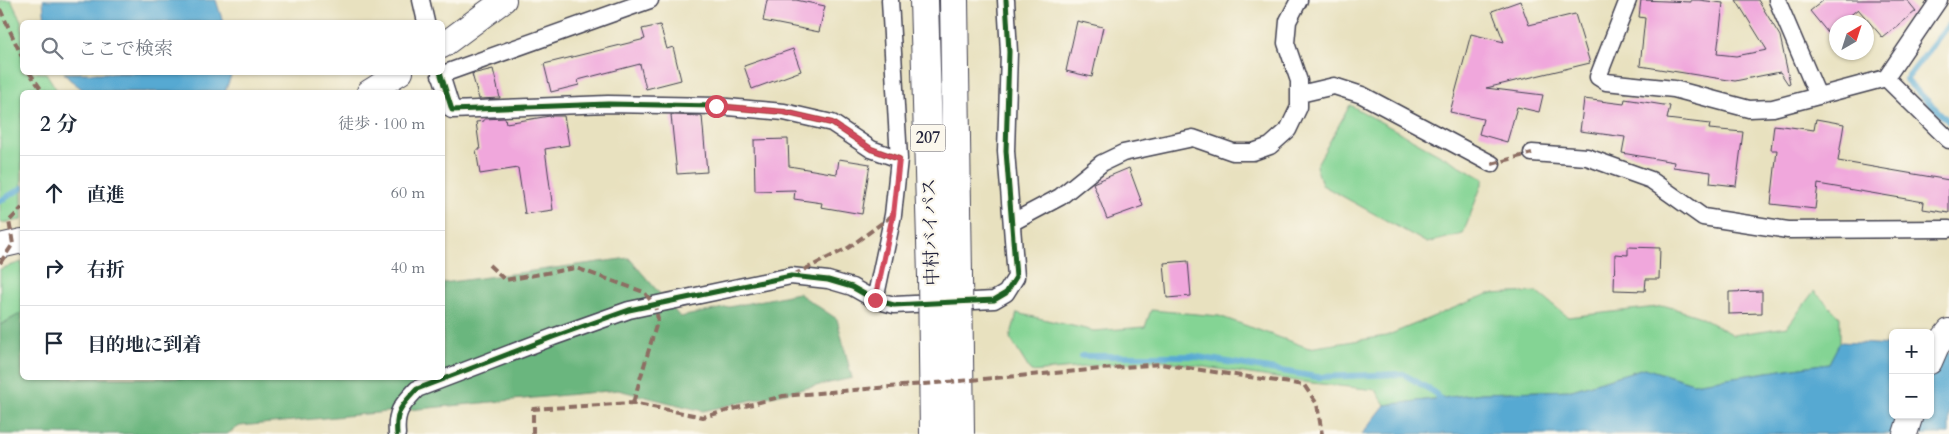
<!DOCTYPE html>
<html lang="ja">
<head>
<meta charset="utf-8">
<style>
  body { margin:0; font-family:Cardo,"Noto Serif JP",serif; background:#f2f2f3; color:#1f2937 }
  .controls { position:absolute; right:15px; bottom:15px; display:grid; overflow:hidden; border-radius:8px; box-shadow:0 1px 4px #0004 }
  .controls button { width:45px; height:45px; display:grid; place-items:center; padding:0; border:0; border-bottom:1px solid #e0e1e3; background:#fff; color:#1f2937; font:25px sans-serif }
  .compass { position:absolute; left:1829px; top:15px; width:45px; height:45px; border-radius:50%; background:#fff; box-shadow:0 1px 4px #0004; rotate:39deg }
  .stop { position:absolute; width:15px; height:15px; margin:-11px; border:4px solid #d1495b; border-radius:50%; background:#fff }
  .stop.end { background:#d1495b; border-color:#fff; box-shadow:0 1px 5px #0008 }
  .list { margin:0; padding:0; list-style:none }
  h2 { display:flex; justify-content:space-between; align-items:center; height:65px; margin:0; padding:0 20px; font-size:21px }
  h2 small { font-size:16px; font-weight:400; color:#747a83 }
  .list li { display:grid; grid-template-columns:32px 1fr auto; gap:15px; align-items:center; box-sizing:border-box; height:75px; padding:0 20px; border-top:1px solid #e0e1e3 }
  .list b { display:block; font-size:19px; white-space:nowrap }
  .list em { font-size:16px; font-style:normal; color:#747a83 }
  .icon { flex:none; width:28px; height:28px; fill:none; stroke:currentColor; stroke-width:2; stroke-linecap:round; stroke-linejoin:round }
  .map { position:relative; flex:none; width:1949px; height:434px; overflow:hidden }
  .search { position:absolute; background:#fff; box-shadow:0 1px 4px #0004; left:20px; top:20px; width:425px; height:55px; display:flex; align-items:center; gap:12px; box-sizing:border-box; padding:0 18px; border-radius:8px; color:#747a83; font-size:19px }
  .panel { position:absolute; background:#fff; box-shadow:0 1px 4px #0004; left:20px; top:90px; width:425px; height:290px; border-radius:8px }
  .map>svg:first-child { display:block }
  .green { fill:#84d494; stroke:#537b68 }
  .forest { fill:#6bb67e; stroke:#466c5c }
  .water { fill:#57a9d2; stroke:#3c6686 }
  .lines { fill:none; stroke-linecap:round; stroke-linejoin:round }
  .stream { stroke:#57a9d2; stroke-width:6 }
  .building { fill:#f0a7dc }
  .street-casing { stroke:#403f4f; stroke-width:19 }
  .secondary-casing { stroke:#403f4f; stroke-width:26 }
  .highway-casing { stroke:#403f4f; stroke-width:30 }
  .street { stroke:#fff; stroke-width:16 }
  .secondary { stroke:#fff; stroke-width:24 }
  .highway { stroke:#fff; stroke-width:28 }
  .highway-bridge-casing { stroke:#403f4f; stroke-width:30; stroke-linecap:butt }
  .highway-bridge { stroke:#fff; stroke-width:28 }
  .quiet { stroke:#8d6e63; stroke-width:4; stroke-dasharray:8 4; stroke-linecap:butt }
  .cycleway-casing { stroke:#fbf7ec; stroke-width:8 }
  .cycleway { stroke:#1b5e20; stroke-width:5 }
  .route { stroke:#d1495b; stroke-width:6 }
  .labels { text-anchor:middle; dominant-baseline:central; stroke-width:4.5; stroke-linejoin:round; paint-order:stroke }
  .shield { fill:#fbf7ec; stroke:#636270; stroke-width:1 }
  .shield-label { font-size:16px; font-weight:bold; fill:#22223b }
  .street-label { font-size:18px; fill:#22223b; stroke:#fbf7ec }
</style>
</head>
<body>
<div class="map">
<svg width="1949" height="434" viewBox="0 0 1949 434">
  <rect width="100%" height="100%" fill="#fbf7ec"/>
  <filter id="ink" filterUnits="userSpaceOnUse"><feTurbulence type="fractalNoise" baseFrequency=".02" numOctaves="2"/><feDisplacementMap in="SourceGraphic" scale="10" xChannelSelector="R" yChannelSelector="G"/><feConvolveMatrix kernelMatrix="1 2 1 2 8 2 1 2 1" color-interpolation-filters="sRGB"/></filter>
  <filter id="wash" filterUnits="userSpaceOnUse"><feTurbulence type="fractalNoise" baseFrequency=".0096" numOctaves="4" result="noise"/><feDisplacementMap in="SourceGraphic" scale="20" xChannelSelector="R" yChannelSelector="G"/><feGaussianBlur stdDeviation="1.12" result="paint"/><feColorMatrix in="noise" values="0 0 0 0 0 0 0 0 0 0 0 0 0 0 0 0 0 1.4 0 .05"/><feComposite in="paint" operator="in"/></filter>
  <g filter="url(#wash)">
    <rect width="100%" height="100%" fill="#e8e1bf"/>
    <path class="green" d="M0 0H11L22 23V72L46 73 58 92H22V220L0 223Z
      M1350 105 1484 179 1463 234 1427 243 1322 185 1316 166Z
      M22 262V313L0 325V269Z
      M1814 291 1840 317V342L1829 363 1693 383 1644 368 1572 390 1482 393 1385 405 1376 390 1303 382 1159 360 1031 372 1010 338 1017 313 1094 331 1145 327 1151 310 1219 316 1309 348 1386 336 1488 294 1537 292 1568 317 1666 306 1698 316 1733 335 1787 327Z"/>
    <path class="forest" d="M629 258 680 317 798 293 837 319 852 378 703 411 618 390 240 426 227 434H0V325L22 313V378H442L443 283Z"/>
    <path class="water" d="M43 0H216L223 22H45Z
      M232 73 225 92H86L69 79 64 73Z
      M1840 342 1893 345V415H1930V349L1949 353V434H1362L1385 405 1482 393 1572 390 1644 368 1693 383 1829 363Z"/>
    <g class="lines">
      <path class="stream" d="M1949 24 1906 80 1949 122
        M0 201 22 188
        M1082 356H1192L1317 377 1403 374 1434 392 1444 404"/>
    </g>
    <g id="blocks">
      <path class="building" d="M767 0H796L825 6 819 32 763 21Z
        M1641 0 1691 2V0H1699L1723 3 1717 54 1736 56 1767 50 1736 0H1758L1780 36 1790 83 1788 84 1780 72 1735 81 1640 66 1645 18 1639 17Z
        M1824 0H1907L1916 11 1883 38 1858 9 1842 22H1836V27L1828 33 1810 11Z
        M1520 1 1529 25 1575 14 1590 63 1486 88 1543 95 1539 112 1517 107 1507 142 1479 134 1483 119 1450 112 1471 34 1504 42 1492 11Z
        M1077 21 1103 27 1092 77 1066 71Z
        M660 25 667 49 673 47 681 80 646 89 640 64 578 80 579 85 551 92 544 64 645 39 642 29Z
        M793 49 801 71 752 89 744 66Z
        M493 69 500 98 479 99 472 74Z
        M1584 99 1624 104 1625 99 1670 106 1667 119 1710 124 1709 129 1743 132 1736 186 1710 183 1711 172 1673 167 1674 162 1622 153 1625 137 1580 131Z
        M671 115 702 116 707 172 677 174Z
        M550 116H564L569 145 545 149 553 210 525 214 518 168 480 174 476 150H480L476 122 484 121V119L505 118 506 123Z
        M1816 119 1844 124 1838 161 1949 180V213L1923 209 1924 202 1818 184 1815 209 1771 204 1777 150H1771L1774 125 1814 130Z
        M788 139 789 166 837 174 839 159 870 164 862 214 821 207 822 203 794 199 795 190 755 191 754 140Z
        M1129 168 1143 206 1107 219 1093 183Z
        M1628 247 1660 248 1659 279H1646L1645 291 1614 290 1615 254 1628 255Z
        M1188 261 1191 296 1167 298 1164 263Z
        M1762 291V313L1729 314V292Z"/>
    </g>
  </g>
  <g filter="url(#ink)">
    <use href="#blocks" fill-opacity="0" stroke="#403f4f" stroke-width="1"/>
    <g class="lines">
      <defs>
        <path id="street" d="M421 0 426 22
          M1628 0 1598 77 1606 82 1674 89 1749 109 1773 108 1886 78 1939 0
          M1777 0 1818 96
          M440 72 452 110 608 104 716 106 784 112 832 123 871 149 899 159
          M440 75 650 0
          M1886 78 1949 140
          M1300 94 1334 86 1362 95 1492 164
          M1532 153 1587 157 1651 180 1703 217 1788 230 1949 229
          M1013 222 1060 197 1102 163 1123 153 1193 138 1233 152H1253L1270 146 1288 130 1299 107V81L1286 43 1288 21 1299 0
          M875 300 893 215 899 159 890 0
          M397 434C395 411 402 405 417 389L553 337 629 310 791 276 828 280 852 287 875 300 894 305 994 300 1006 293 1016 277 1006 151 1009 52 1006 0"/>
        <path id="secondary" d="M442 46 504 0
          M369 92 401 72
          M0 246 22 241
          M1930 362 1937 346 1949 331
          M1905 434 1911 415"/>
        <path id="highway" d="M924 0 932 276
          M954 0 958 276"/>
      </defs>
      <use href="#street" class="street-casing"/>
      <use href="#secondary" class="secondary-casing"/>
      <use href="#highway" class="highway-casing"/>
      <use href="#street" class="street"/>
      <use href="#secondary" class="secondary"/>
      <use href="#highway" class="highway"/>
      <defs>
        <path id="highway-bridge" d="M932 276 934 434
          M958 276 960 434"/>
      </defs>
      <use href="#highway-bridge" class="highway-bridge-casing"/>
      <use href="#highway-bridge" class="highway-bridge"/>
      <path class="quiet" d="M0 9 22 57
        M29 72 43 92
        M1492 164 1532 153
        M0 263 13 244 9 221 22 208
        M489 265 505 280 576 268 644 292 655 306 658 319 633 403
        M793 275 848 248 893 215
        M533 434V409L633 403 703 417 783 396 1160 364 1304 385 1317 404 1322 434"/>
      <defs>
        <path id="cycleway" d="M440 72 452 110 608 104 716 106 784 112 832 123 871 149 899 159
          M397 434C395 411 402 405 417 389L553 337 629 310 791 276 828 280 852 287 875 300 894 305 994 300 1006 293 1016 277 1006 151 1009 52 1006 0"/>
      </defs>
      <use href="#cycleway" class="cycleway-casing"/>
      <use href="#cycleway" class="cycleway"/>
    </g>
  </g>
  <g class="lines" filter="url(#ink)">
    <path class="route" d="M716 106 784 112 832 123 871 149 899 159 893 215 875 300"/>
  </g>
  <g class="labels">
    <rect class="shield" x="910.5" y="124.5" width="35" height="27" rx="4"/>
    <g class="shield-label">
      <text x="928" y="138">207</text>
    </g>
    <g class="street-label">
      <text transform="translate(931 232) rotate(-92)">中村バイパス</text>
    </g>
  </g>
</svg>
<div class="controls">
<button>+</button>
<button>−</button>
</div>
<svg class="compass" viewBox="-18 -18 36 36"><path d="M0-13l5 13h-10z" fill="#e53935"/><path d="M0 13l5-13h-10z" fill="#747a83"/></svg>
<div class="stop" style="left:716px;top:106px"></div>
<div class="stop end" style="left:875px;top:300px"></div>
<div class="search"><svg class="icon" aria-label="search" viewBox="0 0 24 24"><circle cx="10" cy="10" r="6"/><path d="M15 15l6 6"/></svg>ここで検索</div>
<section class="panel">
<h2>2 分<small>徒歩 · 100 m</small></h2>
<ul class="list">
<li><svg class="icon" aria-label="ahead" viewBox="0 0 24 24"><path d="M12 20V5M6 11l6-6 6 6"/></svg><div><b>直進</b></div><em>60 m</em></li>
<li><svg class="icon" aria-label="right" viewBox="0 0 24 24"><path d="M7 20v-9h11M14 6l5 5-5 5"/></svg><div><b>右折</b></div><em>40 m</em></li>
<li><svg class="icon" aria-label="arrive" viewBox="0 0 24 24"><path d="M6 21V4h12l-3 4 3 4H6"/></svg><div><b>目的地に到着</b></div></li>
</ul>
</section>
</div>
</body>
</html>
